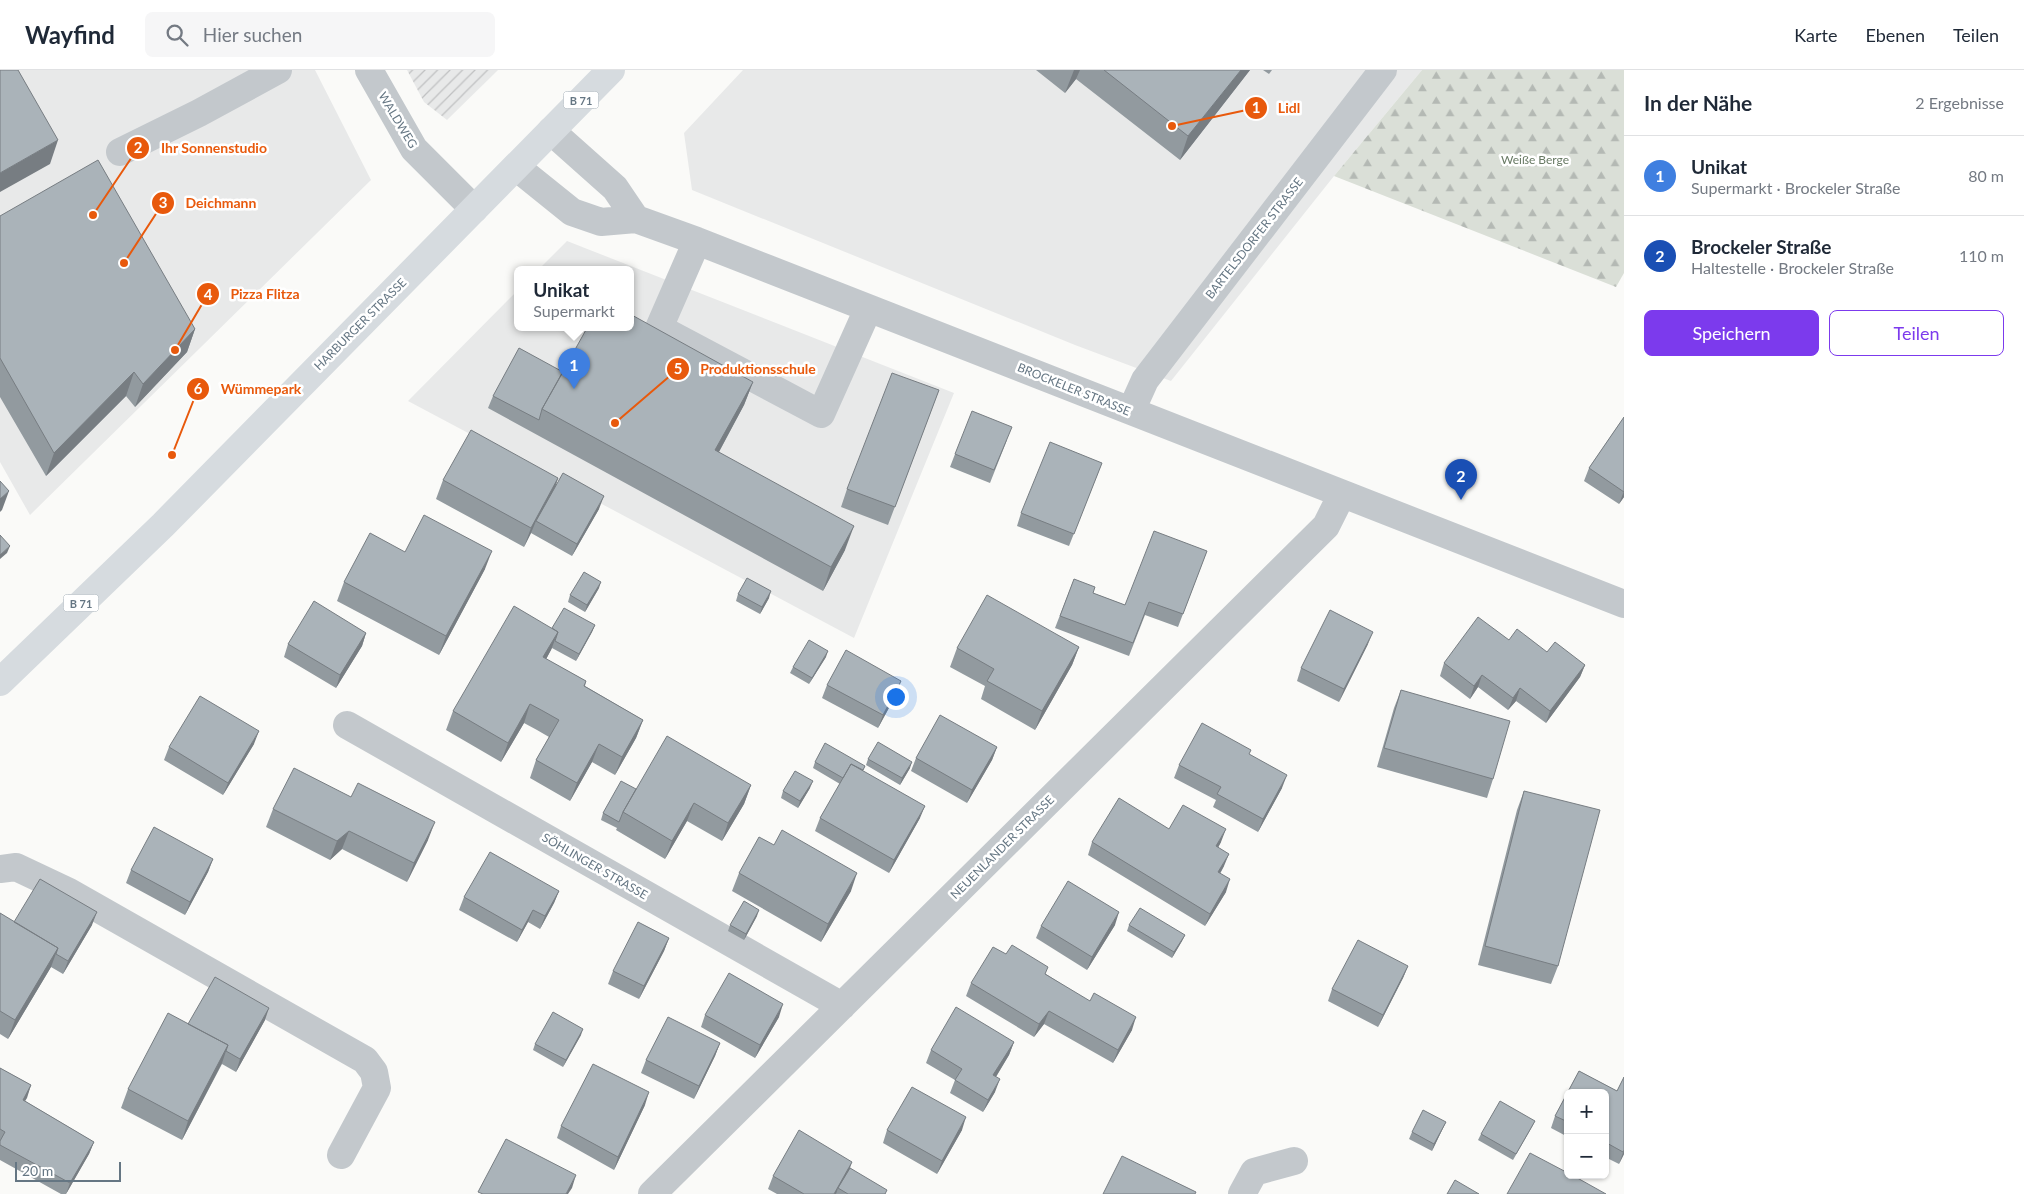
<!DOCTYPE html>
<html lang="de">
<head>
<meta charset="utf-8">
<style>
  body { margin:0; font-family:Lato,sans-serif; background:#f6f6f7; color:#1f2937 }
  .controls { position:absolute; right:15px; bottom:15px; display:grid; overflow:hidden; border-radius:8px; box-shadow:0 1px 4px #0004 }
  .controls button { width:45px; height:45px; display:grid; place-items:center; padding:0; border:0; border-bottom:1px solid #e0e1e3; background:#fff; color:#1f2937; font:25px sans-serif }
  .scale { position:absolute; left:15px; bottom:12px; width:106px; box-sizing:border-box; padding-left:5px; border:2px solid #657683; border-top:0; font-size:14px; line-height:18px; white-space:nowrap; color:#657683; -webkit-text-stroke:4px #fff; paint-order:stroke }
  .you { position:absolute; left:895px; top:626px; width:18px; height:18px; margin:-12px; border:4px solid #fff; border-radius:50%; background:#1a73e8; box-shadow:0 0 0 8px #1a73e833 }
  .badge { display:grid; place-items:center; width:32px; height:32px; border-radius:50%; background:#7c3aed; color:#fff; font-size:16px; font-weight:700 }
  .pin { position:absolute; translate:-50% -41px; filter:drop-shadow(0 1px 2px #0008) }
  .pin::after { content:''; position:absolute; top:26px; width:18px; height:15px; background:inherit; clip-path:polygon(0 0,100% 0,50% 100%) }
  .popup { position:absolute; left:514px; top:196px; width:120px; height:65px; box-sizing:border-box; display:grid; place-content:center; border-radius:8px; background:#fff; filter:drop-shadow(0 1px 4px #0005); font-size:16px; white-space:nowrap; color:#747a83 }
  .popup b { font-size:19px; color:#1f2937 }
  .popup::after { content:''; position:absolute; left:50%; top:100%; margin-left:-10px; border:10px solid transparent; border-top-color:#fff }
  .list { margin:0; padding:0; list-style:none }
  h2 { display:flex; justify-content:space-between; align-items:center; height:65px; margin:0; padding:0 20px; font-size:21px }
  h2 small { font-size:16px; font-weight:400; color:#747a83 }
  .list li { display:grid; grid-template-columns:32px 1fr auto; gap:15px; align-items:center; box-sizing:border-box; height:80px; padding:0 20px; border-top:1px solid #e0e1e3 }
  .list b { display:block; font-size:19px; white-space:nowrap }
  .list p { margin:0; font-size:16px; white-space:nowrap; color:#747a83 }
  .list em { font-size:16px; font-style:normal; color:#747a83 }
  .actions { display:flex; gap:10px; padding:15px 20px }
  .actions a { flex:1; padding:11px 0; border:1px solid #7c3aed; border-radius:8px; text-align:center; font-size:18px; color:#7c3aed }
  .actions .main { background:#7c3aed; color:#fff }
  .icon { flex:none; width:28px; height:28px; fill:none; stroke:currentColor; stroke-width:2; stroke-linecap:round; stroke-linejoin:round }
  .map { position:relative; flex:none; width:1624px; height:1124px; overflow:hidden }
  header { display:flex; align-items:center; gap:30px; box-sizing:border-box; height:70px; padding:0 25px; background:#fff; border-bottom:1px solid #e0e1e3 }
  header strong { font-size:24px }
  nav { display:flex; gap:28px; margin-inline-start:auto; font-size:18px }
  .search { width:350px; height:45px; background:#f6f6f7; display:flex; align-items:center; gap:12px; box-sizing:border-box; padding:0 18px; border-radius:8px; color:#747a83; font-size:19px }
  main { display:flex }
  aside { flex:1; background:#fff }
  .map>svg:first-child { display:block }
  .built { fill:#e8e9e9 }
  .industrial { fill:url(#industrial-furrows) }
  .forest { fill:url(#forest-firs) }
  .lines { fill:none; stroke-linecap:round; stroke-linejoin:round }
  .minor { stroke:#c3c8cc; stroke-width:28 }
  .major { stroke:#d6dbdf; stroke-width:28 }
  .wall { fill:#929a9f }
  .shaded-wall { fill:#777d82 }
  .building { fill:#aab3b9; stroke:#777d82 }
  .labels { text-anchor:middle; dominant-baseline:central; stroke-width:5; stroke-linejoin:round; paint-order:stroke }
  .shield { fill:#fff; stroke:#939fa8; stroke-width:1 }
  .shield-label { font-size:11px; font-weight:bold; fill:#657683 }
  .street-label { font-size:12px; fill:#657683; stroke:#fff }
  .park-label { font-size:12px; fill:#687a64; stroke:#fff }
  .leader { fill:none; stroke:#e8590c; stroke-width:2 }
  .callout-dot { fill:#e8590c; stroke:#fff; stroke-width:2 }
  .mark-label { font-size:15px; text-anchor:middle; font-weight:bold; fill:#fff }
  .callout-label { font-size:14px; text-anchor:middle; font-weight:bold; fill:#e8590c; stroke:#fff; stroke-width:5; stroke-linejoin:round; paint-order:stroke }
</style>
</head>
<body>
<header>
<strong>Wayfind</strong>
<div class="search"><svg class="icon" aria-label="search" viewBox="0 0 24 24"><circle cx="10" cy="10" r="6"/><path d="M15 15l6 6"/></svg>Hier suchen</div>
<nav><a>Karte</a><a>Ebenen</a><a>Teilen</a></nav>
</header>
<main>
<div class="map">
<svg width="1624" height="1124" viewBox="0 0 1624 1124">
  <defs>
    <pattern id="industrial-furrows" width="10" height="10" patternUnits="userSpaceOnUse" patternTransform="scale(1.25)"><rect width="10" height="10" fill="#e8e9e9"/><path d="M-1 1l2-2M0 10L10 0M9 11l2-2" fill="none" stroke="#c0c1c2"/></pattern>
    <pattern id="forest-firs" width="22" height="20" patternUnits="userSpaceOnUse" patternTransform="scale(1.25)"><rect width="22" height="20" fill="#dadfd7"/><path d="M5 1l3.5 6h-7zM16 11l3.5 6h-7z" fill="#b4b9b4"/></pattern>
  </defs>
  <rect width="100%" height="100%" fill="#fafaf8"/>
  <path class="built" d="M0 0H315L371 110 30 445 0 392Z
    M743 0H1422L1334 106 1171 311 1075 275 692 120 684 63Z
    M567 171 954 323 854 568 408 331 518 220V258H630V200H538Z"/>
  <path class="industrial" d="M407 0H498L447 50 424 32Z"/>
  <path class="forest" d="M1422 0H1624V203L1616 217 1334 106Z"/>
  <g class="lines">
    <path class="minor" d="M369 0 414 79 474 139
      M551 61 615 118 636 149
      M120 82 199 43 278 0
      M516 97 572 142 601 152 636 149 697 171 1624 534
      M697 171 659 258 821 344 868 239
      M1131 341 1145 310 1383 0
      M347 655 842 936
      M0 799 16 797 69 822 365 990 374 1002 377 1018 341 1085
      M652 1124 1326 456 1342 424
      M1242 1124 1254 1102 1294 1091"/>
    <path class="major" d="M0 612 163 455 611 0"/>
  </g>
  <path class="wall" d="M1036 0H1250L1180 90 1076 9 1065 23Z
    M1263 0H1272L1269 4Z
    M0 146 195 259 187 282 135 337 126 326 46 406 0 327Z
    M563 302 753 312 744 335 719 382 845 480 823 521 488 338 493 326Z
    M939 320 888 455 841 437 847 419Z
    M1624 347V427L1619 434 1584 411 1589 398Z
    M1007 370 990 413 950 397 955 384Z
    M1102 393 1069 476 1017 456 1021 443Z
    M558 408 556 415 599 439 572 486 531 463 524 477 436 429 443 410Z
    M1207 481 1178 557 1145 545 1129 586 1055 558 1074 509 1093 523 1125 535Z
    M405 482 485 499 439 585 337 531 344 512Z
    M599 518 585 542 568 532 570 525Z
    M738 524 769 528 760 544 736 531Z
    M595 555 592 562 576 591 552 578 546 589 586 611 585 616 643 650 636 668 615 705 592 692 570 731 530 708 536 690 549 667 537 660 524 653 501 692 446 660 453 641 552 558Z
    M366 563 362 576 336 618 284 587 288 574Z
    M1509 570 1585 595 1580 607 1546 653 1516 631 1508 640 1478 617 1470 629 1440 606 1444 593Z
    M1368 574 1339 632 1297 611 1301 598Z
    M1079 577 1072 595 1035 660 981 629 985 616 950 597 957 578Z
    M826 587 809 614 790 603 793 597Z
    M827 615 897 623 878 658 822 628Z
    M1401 620 1493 709 1487 728 1377 697 1394 638Z
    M254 674 223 725 164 690 169 677Z
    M997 677 992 690 967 733 911 701 916 688Z
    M1250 685 1282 718 1258 762 1213 737 1216 730 1174 708 1179 695Z
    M868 689 910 698 900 715 866 695Z
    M815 692 865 696 863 701 920 748 889 803 815 761 820 748 840 714 813 698Z
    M751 715 744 734 722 771 687 751 665 789 616 760 617 758 601 750 603 743 636 719Z
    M810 718 798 738 781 728 783 721Z
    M1524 721 1558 896 1551 914 1478 895 1517 740Z
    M273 739 428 770 407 812 342 779 330 790 266 757Z
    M1169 759 1221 772 1218 778 1224 796 1220 804 1226 822 1205 856 1088 785 1092 772Z
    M213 789 208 802 185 845 126 813 131 800Z
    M739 803 851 821 821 872 732 821Z
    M559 821 554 833 540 859 528 852 517 872 459 840 464 827Z
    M0 843 14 852 92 855 63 904 51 897 8 969 0 964Z
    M757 846 744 870 728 861 730 855Z
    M1115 855 1087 900 1036 868 1041 856Z
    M1129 855 1185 865 1182 871 1172 888 1127 861Z
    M669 868 664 881 639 929 608 914 613 901Z
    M1006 884 1046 904 1132 960 1113 993 1044 954 1034 967 966 926 971 913Z
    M1408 896 1403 908 1378 957 1328 931 1332 919Z
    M705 945 779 947 755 988 701 957Z
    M265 950 236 1002 222 994 182 1070 121 1038 128 1019 188 954Z
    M581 965 563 997 533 980 535 974Z
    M1014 972 1009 985 996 1007 995 1022 983 1042 950 1023 955 1010 926 993 931 980Z
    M720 973 715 986 694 1029 641 1003 646 990Z
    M0 998 31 1015 25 1031 94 1072 89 1084 66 1124H61L0 1090Z
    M1579 1001 1617 1021 1624 1007V1084L1619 1094 1605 1087V1023H1568V1067L1551 1058 1555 1046Z
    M645 1035 614 1100 557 1068 561 1056Z
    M1535 1051 1532 1057 1513 1090 1478 1070 1481 1064Z
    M1446 1052 1443 1058 1432 1081 1409 1069 1412 1062Z
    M887 1060H962L937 1104 883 1073Z
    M850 1098 886 1124H777L768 1119 773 1106Z"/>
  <path class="shaded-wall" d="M1074 0H1080L1076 9 1065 23Z
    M1241 0H1250L1180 90 1188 66Z
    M58 70 50 94 0 122V103Z
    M195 259 187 282 135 337 143 314Z
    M134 302 126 326 46 406 54 383Z
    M753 312 744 335 707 404 715 380Z
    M558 408 552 427 536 451 531 463 524 477 531 458Z
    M9 421 2 440 0 442V429Z
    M1624 421V427L1619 434Z
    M604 426 599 439 572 486 577 474Z
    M854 456 845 480 823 521 831 497Z
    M10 476 7 483 0 489V485Z
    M492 481 485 499 439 585 446 566Z
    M601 512 599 518 585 542 587 535Z
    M771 521 769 528 760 544 762 537Z
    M595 555 592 562 576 591 579 584Z
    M558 562 551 580 537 606 543 587Z
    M1373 562 1368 574 1339 632 1344 619Z
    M366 563 362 576 336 618 340 605Z
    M1079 577 1072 595 1035 660 1042 641Z
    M828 581 826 587 809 614 812 608Z
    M1585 595 1580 607 1546 653 1550 641Z
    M1482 605 1478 617 1470 629 1474 616Z
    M901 611 897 623 878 658 883 645Z
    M1520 618 1516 631 1508 640 1513 628Z
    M530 634 524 653 501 692 508 673Z
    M643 650 636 668 615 705 622 687Z
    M259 661 254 674 223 725 228 713Z
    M599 674 592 692 570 731 577 713Z
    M997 677 992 690 967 733 972 720Z
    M912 692 910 698 900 715 902 708Z
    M1287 705 1282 718 1258 762 1263 749Z
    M813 711 810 718 798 738 800 731Z
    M751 715 744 734 722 771 728 753Z
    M694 733 687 751 665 789 672 771Z
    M925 736 920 748 889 803 894 790Z
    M435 752 428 770 407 812 414 793Z
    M1226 759 1221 772 1211 789 1216 776Z
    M349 761 342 779 330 790 337 771Z
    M1229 784 1224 796 1213 815 1218 802Z
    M213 789 208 802 185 845 190 832Z
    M857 803 851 821 821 872 828 854Z
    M1230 809 1226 822 1205 856 1210 844Z
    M559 821 554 833 540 859 545 846Z
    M533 840 528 852 517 872 522 860Z
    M759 840 757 846 744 870 746 864Z
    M97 842 92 855 63 904 68 891Z
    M1119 842 1115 855 1087 900 1092 887Z
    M1185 865 1182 871 1172 888 1174 882Z
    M669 868 664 881 639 929 644 916Z
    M58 878 51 897 8 969 15 950Z
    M1408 896 1403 908 1378 957 1383 945Z
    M783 934 779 947 755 988 760 975Z
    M269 938 265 950 236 1002 240 989Z
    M1049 941 1044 954 1034 967 1039 954Z
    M1136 947 1132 960 1113 993 1118 980Z
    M583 959 581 965 563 997 566 990Z
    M1014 972 1009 985 989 1018 993 1005Z
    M720 973 715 986 694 1029 699 1016Z
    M228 975 222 993 182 1070 188 1051Z
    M1000 1009 995 1022 983 1042 988 1030Z
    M31 1015 27 1028 18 1042 23 1030Z
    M649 1022 645 1035 614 1100 618 1087Z
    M966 1047 962 1060 937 1104 942 1091Z
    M1446 1052 1443 1058 1432 1081 1434 1074Z
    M94 1072 89 1084 66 1124 70 1113Z
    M1624 1080V1084L1619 1094Z
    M852 1092 848 1104 838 1118 836 1124H834Z
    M576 1105 572 1118 568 1124H566Z"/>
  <path class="building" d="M0 0H18L58 70 0 103Z
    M1104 0H1241L1188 66Z
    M98 90 195 259 143 314 134 302 54 383 0 288V146Z
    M630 244 753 312 715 380 854 456 831 497 542 339 587 258H630Z
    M519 278 563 302 542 339 539 350 493 326Z
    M892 303 939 320 895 437 847 419Z
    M972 341 1012 357 994 400 955 384Z
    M1624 347V422L1589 398Z
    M471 360 558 408 531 458 443 410Z
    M1050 372 1102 393 1074 464 1021 443Z
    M563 403 604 426 577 474 536 451Z
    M0 411 9 421 0 429Z
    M424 445 492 481 446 566 344 512 370 463 405 482Z
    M1154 461 1207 481 1183 544 1149 532 1133 573 1060 546 1074 509 1095 517 1093 523 1125 535Z
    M0 465 10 476 0 485Z
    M584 502 601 512 587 535 570 525Z
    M747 508 771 521 762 537 738 524Z
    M987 525 1079 577 1042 641 987 611 994 599 957 578Z
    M314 531 366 563 340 605 288 574Z
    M514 536 558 562 543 587 586 611 584 616 643 650 622 687 599 674 577 713 536 690 559 650 543 641 530 634 508 673 453 641Z
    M564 538 595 555 579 584 555 571 558 562 552 558Z
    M1330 540 1373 562 1344 619 1301 598Z
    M1478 547 1509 570 1517 559 1547 582 1555 572 1585 595 1550 641 1520 618 1513 628 1482 605 1474 616 1444 593Z
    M809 570 828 581 812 608 793 597Z
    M846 580 901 611 883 645 827 615Z
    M1401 620 1510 651 1493 709 1384 678Z
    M200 626 259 661 228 713 169 677Z
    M940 645 997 677 972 720 916 688Z
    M1202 653 1251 680 1249 684 1287 705 1263 749 1217 724 1221 717 1179 695Z
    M667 666 751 715 728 753 694 733 672 771 623 742Z
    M878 672 912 692 902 708 868 689Z
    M825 673 865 696 863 700 851 694 843 708 815 692Z
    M851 694 925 736 894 790 820 748Z
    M294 698 351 727 358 713 435 752 414 793 349 761 337 771 273 739Z
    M795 701 813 711 800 731 783 721Z
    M621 711 636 719 623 742 619 752 603 743Z
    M1524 721 1600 740 1558 896 1485 876Z
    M1119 728 1169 759 1183 735 1226 759 1216 776 1229 784 1218 802 1230 809 1210 844 1092 772Z
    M154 757 213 789 190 832 131 800Z
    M782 760 857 803 828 854 739 803 759 767 774 775Z
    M490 782 559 821 545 846 533 840 522 860 464 827Z
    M40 809 97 842 68 891 56 884 58 878 14 852Z
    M1068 811 1119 842 1092 887 1041 856Z
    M744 831 759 840 746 864 730 855Z
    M1140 838 1185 865 1174 882 1129 855Z
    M0 843 58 878 15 950 0 941Z
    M638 852 669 868 644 916 613 901Z
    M1358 870 1408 896 1383 945 1332 919Z
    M1012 875 1048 897 1045 904 1090 931 1094 923 1136 947 1118 980 1049 941 1039 954 971 913 993 877 1006 884Z
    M729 903 783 934 760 975 705 945Z
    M215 907 269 938 240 989 226 981 228 975 188 954Z
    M956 937 1014 972 993 1005 1000 1009 988 1030 955 1010 962 999 931 980Z
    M553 942 583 959 566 990 535 974Z
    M168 943 228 975 188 1051 128 1019Z
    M668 947 720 973 699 1016 646 990Z
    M593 994 649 1022 618 1087 561 1056Z
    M0 998 31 1015 23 1030 94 1072 70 1113 0 1075V1071L5 1062 0 1059Z
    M1579 1001 1617 1021 1624 1007V1080L1623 1082 1605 1072V1023H1568V1052L1555 1046Z
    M912 1017 966 1047 942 1091 887 1060Z
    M1500 1031 1535 1051 1516 1084 1481 1064Z
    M1423 1040 1446 1052 1434 1074 1412 1062Z
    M799 1060 852 1092 834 1124H804L773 1106Z
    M506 1069 576 1105 566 1124H483L478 1122Z
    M1530 1083 1568 1103V1105H1572L1606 1124H1507Z
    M1122 1086 1196 1122 1195 1124H1103Z
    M850 1098 887 1120 885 1124H848L838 1118Z
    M1455 1110 1479 1124H1447Z"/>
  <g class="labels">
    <g class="shield">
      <rect x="563.5" y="21.5" width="35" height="17" rx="4"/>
      <rect x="63.5" y="524.5" width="35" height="17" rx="4"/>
    </g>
    <g class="shield-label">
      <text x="581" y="30">B 71</text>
      <text x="81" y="533">B 71</text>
    </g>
    <g class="street-label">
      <text transform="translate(398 50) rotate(59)">WALDWEG</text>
      <text transform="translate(1254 168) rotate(-52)">BARTELSDORFER STRASSE</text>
      <text transform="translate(360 254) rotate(-45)">HARBURGER STRASSE</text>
      <text transform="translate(1074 319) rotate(22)">BROCKELER STRASSE</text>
      <text transform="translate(1002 777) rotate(-45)">NEUENLANDER STRASSE</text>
      <text transform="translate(595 796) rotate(30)">SÖHLINGER STRASSE</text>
    </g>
    <g class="park-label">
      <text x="1535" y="89">Weiße Berge</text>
    </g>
  </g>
  <path class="leader" d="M1172 56L1256 38M93 145L138 78M124 193L163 133M175 280L208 224M615 353L678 299M172 385L198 319"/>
  <g class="callout-dot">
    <circle cx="1172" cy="56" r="5"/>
    <circle cx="93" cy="145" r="5"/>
    <circle cx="124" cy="193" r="5"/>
    <circle cx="175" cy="280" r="5"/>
    <circle cx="615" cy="353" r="5"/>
    <circle cx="172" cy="385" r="5"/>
    <circle cx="1256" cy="38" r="12"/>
    <circle cx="138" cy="78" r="12"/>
    <circle cx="163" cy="133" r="12"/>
    <circle cx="208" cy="224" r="12"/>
    <circle cx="678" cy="299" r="12"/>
    <circle cx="198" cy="319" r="12"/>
  </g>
  <g class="mark-label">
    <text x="1256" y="43">1</text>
    <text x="138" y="83">2</text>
    <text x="163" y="138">3</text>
    <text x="208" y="230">4</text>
    <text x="678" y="304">5</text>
    <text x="198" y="324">6</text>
  </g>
  <g class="callout-label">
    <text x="1289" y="43">Lidl</text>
    <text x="214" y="83">Ihr Sonnenstudio</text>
    <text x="221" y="138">Deichmann</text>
    <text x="265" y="229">Pizza Flitza</text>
    <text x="758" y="304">Produktionsschule</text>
    <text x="261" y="324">Wümmepark</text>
  </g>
</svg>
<div class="controls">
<button>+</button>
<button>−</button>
</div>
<div class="scale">20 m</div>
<div class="you"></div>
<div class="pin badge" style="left:574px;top:319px;background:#3f7fe0">1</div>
<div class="popup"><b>Unikat</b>Supermarkt</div>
<div class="pin badge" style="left:1461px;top:430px;background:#1a4fb4">2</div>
</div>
<aside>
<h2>In der Nähe<small>2 Ergebnisse</small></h2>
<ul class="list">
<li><span class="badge" style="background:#3f7fe0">1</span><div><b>Unikat</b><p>Supermarkt · Brockeler Straße</p></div><em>80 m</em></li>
<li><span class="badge" style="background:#1a4fb4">2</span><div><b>Brockeler Straße</b><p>Haltestelle · Brockeler Straße</p></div><em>110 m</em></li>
</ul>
<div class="actions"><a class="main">Speichern</a><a>Teilen</a></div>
</aside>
</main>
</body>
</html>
